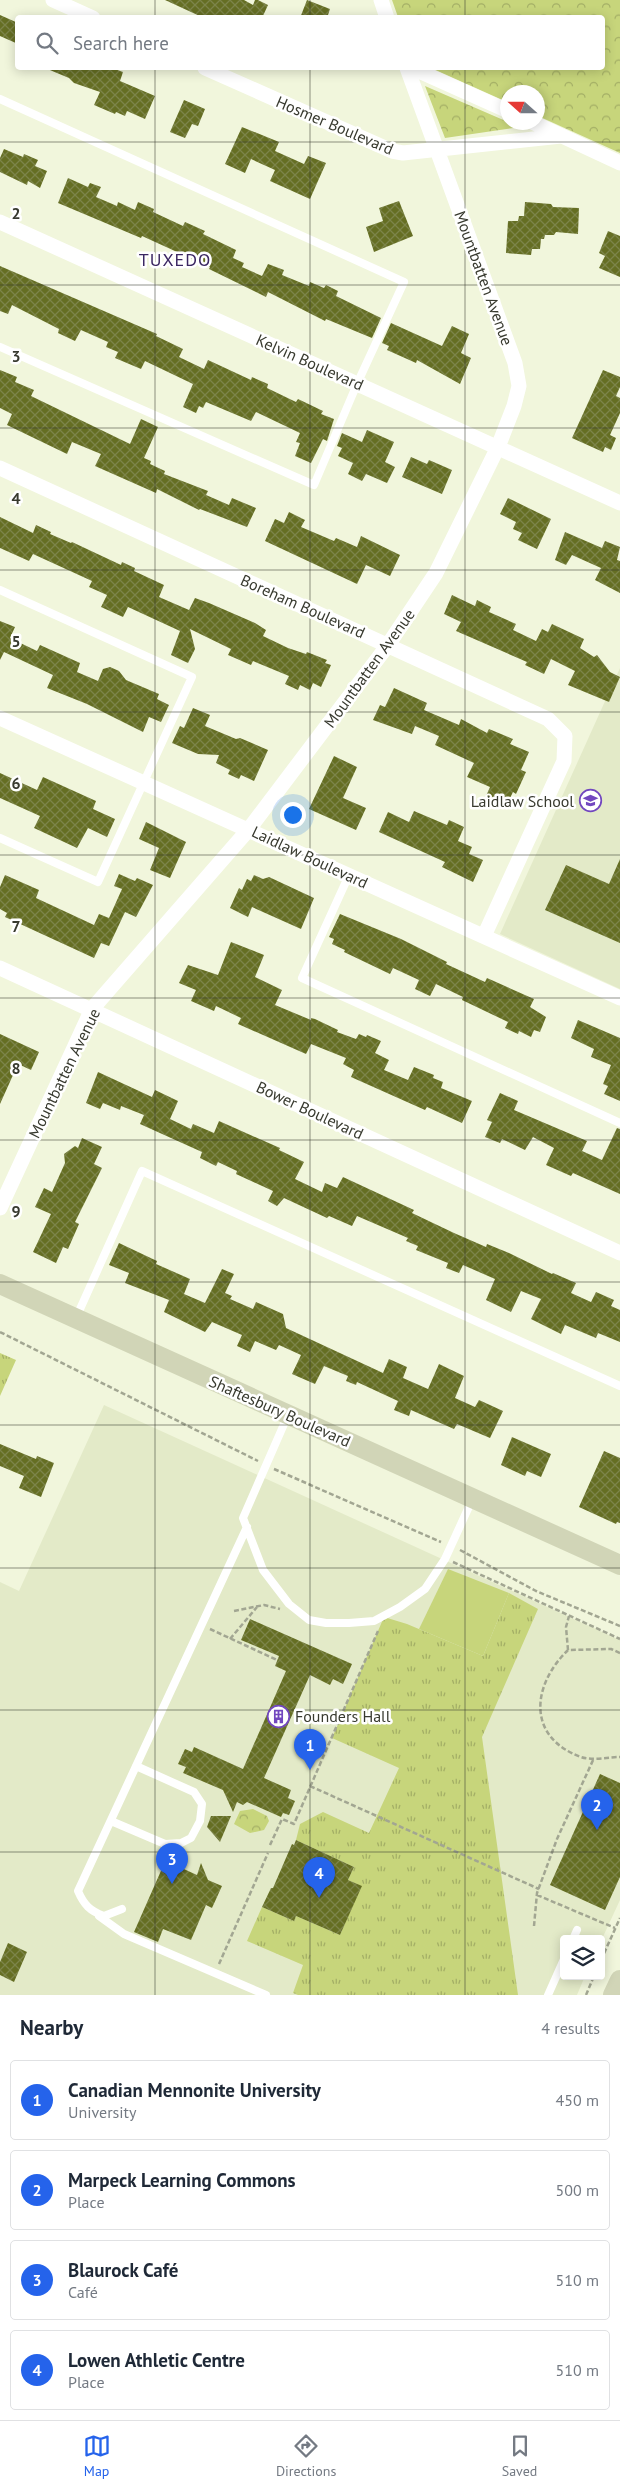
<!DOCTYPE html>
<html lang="en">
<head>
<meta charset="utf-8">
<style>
  body { margin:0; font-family:"PT Sans",sans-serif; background:#f6f6f7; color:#1f2937 }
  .controls { position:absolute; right:15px; bottom:15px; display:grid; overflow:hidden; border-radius:5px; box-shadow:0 2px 12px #0003 }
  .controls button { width:45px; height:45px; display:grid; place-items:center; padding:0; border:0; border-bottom:1px solid #e0e1e3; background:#fff; color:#1f2937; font:25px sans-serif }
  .compass { position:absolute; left:500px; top:85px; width:45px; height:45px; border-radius:50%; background:#fff; box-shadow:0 2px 12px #0003; rotate:291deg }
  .you { position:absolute; left:292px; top:814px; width:18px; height:18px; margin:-12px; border:4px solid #fff; border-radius:50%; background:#1a73e8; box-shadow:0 0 0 8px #1a73e833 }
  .badge { display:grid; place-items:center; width:32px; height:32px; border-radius:50%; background:#2563eb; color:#fff; font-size:16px; font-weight:700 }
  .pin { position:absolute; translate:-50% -41px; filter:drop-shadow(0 1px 2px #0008) }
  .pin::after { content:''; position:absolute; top:26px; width:18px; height:15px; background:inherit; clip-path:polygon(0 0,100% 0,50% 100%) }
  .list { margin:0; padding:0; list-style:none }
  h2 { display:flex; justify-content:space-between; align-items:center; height:65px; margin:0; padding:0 20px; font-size:21px }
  h2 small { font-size:16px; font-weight:400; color:#747a83 }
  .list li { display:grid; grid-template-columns:32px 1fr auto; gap:15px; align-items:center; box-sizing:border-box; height:80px; margin:0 10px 10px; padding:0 10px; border:1px solid #e0e1e3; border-radius:5px }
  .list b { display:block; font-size:19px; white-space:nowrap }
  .list p { margin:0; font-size:16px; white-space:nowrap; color:#747a83 }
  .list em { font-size:16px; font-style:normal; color:#747a83 }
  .icon { flex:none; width:28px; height:28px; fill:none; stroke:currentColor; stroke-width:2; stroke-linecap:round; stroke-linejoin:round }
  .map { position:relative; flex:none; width:620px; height:1995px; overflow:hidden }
  .search { position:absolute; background:#fff; box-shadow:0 2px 12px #0003; left:15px; right:15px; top:15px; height:55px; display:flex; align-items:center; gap:12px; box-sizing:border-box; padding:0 18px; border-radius:5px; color:#747a83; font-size:19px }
  .sheet { height:425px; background:#fff }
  nav { display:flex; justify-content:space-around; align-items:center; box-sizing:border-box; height:70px; border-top:1px solid #e0e1e3; background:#fff; font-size:14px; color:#747a83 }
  nav a { display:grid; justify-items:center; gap:2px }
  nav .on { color:#2563eb }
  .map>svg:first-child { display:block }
  .built { fill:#e3eac8 }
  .grass { fill:url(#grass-tufts) }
  .park { fill:url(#park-crowns) }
  .pitch { fill:#c7d57b }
  .building { fill:url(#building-cross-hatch) }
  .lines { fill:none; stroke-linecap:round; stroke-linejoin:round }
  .path { stroke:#a2a692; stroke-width:2.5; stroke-dasharray:5 2.5; stroke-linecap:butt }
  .lane { stroke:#fff; stroke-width:8 }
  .street { stroke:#fff; stroke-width:15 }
  .secondary { stroke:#d1d5b7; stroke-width:20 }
  .grid { fill:none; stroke:#383a2f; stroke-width:1; stroke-opacity:0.55 }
  .labels { text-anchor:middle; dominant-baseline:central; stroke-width:5; stroke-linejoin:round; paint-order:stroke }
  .street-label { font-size:16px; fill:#383a2f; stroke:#fff }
  .poi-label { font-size:16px; fill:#383a2f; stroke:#fff; text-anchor:end }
  .neighbourhood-label { font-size:18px; letter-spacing:1px; fill:#3b2762; stroke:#fff }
  .grid-label { font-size:16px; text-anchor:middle; font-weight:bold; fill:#383a2f; stroke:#fff; stroke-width:5; stroke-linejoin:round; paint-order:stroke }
</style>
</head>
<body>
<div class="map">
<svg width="620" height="1995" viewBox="0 0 620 1995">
  <defs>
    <pattern id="grass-tufts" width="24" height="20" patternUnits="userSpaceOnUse" patternTransform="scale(1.25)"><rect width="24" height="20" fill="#c7d57b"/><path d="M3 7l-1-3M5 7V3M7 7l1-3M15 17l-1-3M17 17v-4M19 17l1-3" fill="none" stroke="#a3ae65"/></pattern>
    <pattern id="park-crowns" width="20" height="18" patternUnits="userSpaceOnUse" patternTransform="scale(1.25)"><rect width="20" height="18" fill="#c7d57b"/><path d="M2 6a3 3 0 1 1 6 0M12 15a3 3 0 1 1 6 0" fill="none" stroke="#a3ae65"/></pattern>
    <pattern id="building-cross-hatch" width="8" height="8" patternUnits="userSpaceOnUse" patternTransform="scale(1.25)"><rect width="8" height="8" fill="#656e23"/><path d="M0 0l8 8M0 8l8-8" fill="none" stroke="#7c844a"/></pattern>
  </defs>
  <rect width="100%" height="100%" fill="#f1f6dc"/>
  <path class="built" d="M620 668V989L500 934Z
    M104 1405 620 1640V1900L601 1941V1939H564V1976H585L577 1995H0V1582L19 1591Z"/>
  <path class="grass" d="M0 1353 16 1360 0 1396Z
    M509 1593 538 1609 482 1737 518 1995H298L293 1993 303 1965 247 1941 262 1907 294 1921 296 1916 340 1935 361 1886 348 1880 354 1867 296 1840 300 1824 323 1812 369 1833 399 1768 332 1738 384 1617 407 1624 483 1656Z"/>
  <path class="park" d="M392 0H620V153L538 116V92H508L507 102 431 68H602V18L398 17Z
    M425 86 508 122 520 127 445 138Z
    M253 1809 267 1816 269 1821 264 1830 250 1833 234 1824 240 1811Z"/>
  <path class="pitch" d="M448 1569 509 1593 483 1656 419 1629Z"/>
  <path class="building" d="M165 0H244L253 5 255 0H258L268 5 262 18H204Z
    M307 0 330 9 327 18H300Z
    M0 15 18 23V44L0 36Z
    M45 68H112L123 72 120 81 155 96 145 119 127 111 125 116 116 112 115 114 94 105 100 92 74 83 69 78Z
    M184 100 205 109 198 126 192 124 185 138 170 132Z
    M242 127 279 142 275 151 304 164 308 156 326 163 310 199 270 181 275 170 251 159 245 173 225 164Z
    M4 149 23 157 24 154 38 160 35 166 47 171 40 188 28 181 27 185 0 172V158Z
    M68 178 88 187 90 183 101 187 96 197 117 206 118 202 135 210 138 202 154 209 153 212 183 226 185 222 205 231 203 234 236 250 233 258 244 263 242 267 262 276 268 264 284 270 282 275 309 286 310 282 324 288 326 285 338 291 336 296 381 318 372 338 326 319 325 321 268 292 266 297 209 269 210 267 142 236 141 238 58 203Z
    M399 201 413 236 374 252 366 227 383 221 379 208Z
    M525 202 551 204 553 207 579 208 578 234 556 232 554 235H545L544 239H541L540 249H532L531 255 506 253 508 221H518L519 216H524Z
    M608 231 620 236V277L599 268 605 256 599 253Z
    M0 266 157 334 156 336 183 349 179 357 204 369 208 360 251 380 252 377 268 384 267 388 296 402 298 399 323 411 321 414 334 419 327 441 323 439 311 463 295 456 300 443 296 442 300 433 256 412 251 421 206 402 203 408 199 406 196 413 183 407 193 384 145 361 141 369 115 358 118 352 106 347 108 342 81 330 75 341 58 333 59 329 12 305 8 314 0 311Z
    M391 323 442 346 452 326 469 334 461 353 471 358 460 384 417 360 416 363 387 350 389 346 382 343Z
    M0 370 17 377 15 382 34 390 31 396 130 444 141 419 158 427 144 458 151 461 150 464 165 471 164 474 208 491 206 495 229 505 232 498 256 508 247 527 200 509 199 510 157 489 156 493 95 466 101 454 72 442 67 454 7 425 12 414 0 408Z
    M603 370 620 377V387L616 396 620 398V413L610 435 616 438 611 450 605 447 603 452 572 438Z
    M367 430 394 442 385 462 395 467 387 483 366 474 362 481 348 474 353 463 338 456 342 448 337 446 342 433 362 442Z
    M411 457 427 464 429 460 452 470 442 494 402 477Z
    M508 498 551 519 537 549 518 540 522 533 513 529 516 522 500 514Z
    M289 512 305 520 301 527 334 541 336 538 357 547 361 536 400 555 390 576 366 565 357 584 265 541 275 519 284 523Z
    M0 517 33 533 36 525 51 532 50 534 71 543 72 542 121 565 122 562 135 568 134 571 164 585 159 597 189 610 195 598 209 603 255 623 266 630 263 636 288 648 306 654 307 652 327 660 325 663 331 665 321 687 313 683 310 690 300 685 298 690 285 684 289 676 253 661 251 665 228 655 231 649 190 629 195 649 188 663 171 655 180 631 128 607 123 617 101 607 107 595 89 587 92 581 33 554 29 561 0 548Z
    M565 532 602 548 605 541 620 547 617 560 620 561V593L595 580 601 568 572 555 566 565 555 560Z
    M452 595 475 606 477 600 491 607 489 612 516 624 513 630 536 641 542 629 548 632 552 624 584 639 580 648 594 657 597 655 610 672 620 677 609 702 568 685 575 671 551 659 544 674 525 665 527 662 456 631 461 622 444 614Z
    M0 621 15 627 10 638 37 651 40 645 80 663 77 672 98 681 103 669 110 667 119 671 126 680 159 694 157 699 169 705 161 722 149 717 143 732 87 704 47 688 53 675 4 652 0 660Z
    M394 688 427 703 424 710 459 725 461 719 487 733 489 729 513 739 510 744 529 752 521 770 526 772 516 794 513 792 506 806 486 796 490 787 467 777 474 763 435 745 439 736 415 726 412 734 373 720 380 705 385 707Z
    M193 708 210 715 205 726 236 739 240 738 268 750 254 781 241 775 239 779 228 774 230 770 216 763 219 755 198 754 172 743 180 726 184 728Z
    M334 756 357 767 343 798 366 808 356 830 309 809Z
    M0 773 37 790 43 777 96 801 93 809 115 819 107 837 88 828 77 848 34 828 40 816 0 798Z
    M414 811 447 825 449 820 464 827 458 841 472 847 469 854 483 860 473 882 442 867 445 862 379 832 388 812 409 822Z
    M146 822 186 842 170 878 150 870 159 848 139 839Z
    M620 859V943L545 910 566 865 609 884Z
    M119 874 135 881 137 878 153 885 136 917 125 912 109 946 101 943 94 958 5 917 7 913 0 909V887L5 875 39 890 36 898 94 925 99 914 109 918 122 889 114 886Z
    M254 875 263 879 269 877 314 898 301 929 252 907 248 917 230 908 239 888 242 890 247 879 251 881Z
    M340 914 401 939 447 962 446 964 485 982 487 978 534 999 530 1007 546 1017 540 1032 534 1030 531 1037 519 1031 518 1034 505 1028 508 1022 462 1000 463 997 436 984 430 996 415 989 419 980 393 968 390 974 344 952 345 950 332 944 334 939 329 937Z
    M231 942 264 955 255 977 282 990 275 1005 311 1020V1018L315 1019 338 1030 337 1032 356 1039 359 1034 366 1037 367 1035 381 1041 375 1053 389 1060 384 1070 408 1080 414 1067 434 1075 433 1078 443 1082 441 1088 472 1101 462 1123 427 1107 425 1110 351 1077 354 1070 343 1064 346 1058 311 1044 306 1054 238 1024 241 1018 216 1006 214 1011 191 1001 196 990 179 983 188 965 218 975Z
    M578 1020 620 1038V1101L604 1094 608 1086 603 1084 611 1065 591 1057 594 1049 571 1038Z
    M0 1034 39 1052 31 1070 18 1064 0 1104Z
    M98 1072 152 1097 155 1090 178 1101 170 1119 191 1129 193 1124 214 1133 219 1121 280 1148 279 1150 304 1162 295 1179 322 1192 325 1183 337 1188 343 1177 414 1210 412 1213 454 1233 486 1247 487 1244 509 1253 552 1274 553 1273 576 1283 571 1293 591 1302 596 1292 614 1300 611 1306 620 1310V1342L598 1333 596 1338 565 1325 561 1334 531 1319 541 1299 521 1291 511 1312 486 1300 495 1279 463 1265 459 1273 446 1268 448 1263 416 1250 418 1246 406 1241 408 1238 357 1216 352 1226 329 1216 327 1218 284 1198 277 1206 268 1201 273 1191 236 1174 237 1171 218 1162 216 1166 200 1158 202 1152 140 1124 144 1115 121 1106 120 1110 103 1103 100 1109 86 1103Z
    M500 1093 518 1101 514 1110 587 1141 582 1151 602 1160 617 1128 620 1129V1194L573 1173 571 1176 546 1165 554 1148 533 1137 525 1150 502 1139 500 1143 485 1137 492 1122 487 1120Z
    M82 1138 102 1147 94 1164 102 1168 75 1222 79 1224 68 1249 63 1247 56 1263 33 1252 51 1214 35 1207 44 1188 52 1192 65 1163 64 1154 75 1146 78 1148Z
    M119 1243 157 1261 156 1264 190 1279 184 1294 205 1303 222 1269 234 1274 225 1293 232 1296 230 1299 253 1309 256 1302 283 1314 286 1328 383 1373 389 1359 407 1367 403 1378 428 1389 439 1364 464 1376 455 1398 475 1407 479 1400 503 1411 490 1438 457 1424 454 1429 411 1410 409 1416 394 1410 398 1401 357 1382 356 1385 346 1381 348 1376 324 1366 315 1384 292 1374 301 1355 279 1345 276 1350 255 1341 250 1352 237 1346 242 1335 212 1322 205 1332 164 1312 169 1300 125 1283 129 1273 109 1265Z
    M512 1437 551 1454 541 1477 527 1471 525 1476 501 1465Z
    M0 1444 36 1459 37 1456 54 1463 41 1497 19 1488 24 1476 0 1466Z
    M604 1451 620 1458V1523L617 1522 616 1524 579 1507Z
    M250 1619 352 1664 343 1684 333 1679 330 1685 310 1675 264 1778 291 1790 288 1798 295 1801 289 1815 283 1813 281 1817 247 1802 243 1805 237 1802 233 1812 223 1790 183 1773 186 1767 178 1764 185 1749 192 1752 194 1747 243 1769 286 1671 275 1666 279 1656 241 1640Z
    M600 1774 620 1783V1877L605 1910 550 1885Z
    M211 1816H231L220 1842 207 1827Z
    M296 1840 354 1867 348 1880 362 1886 340 1935 296 1916 294 1921 262 1907 271 1888H273L292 1844 294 1845Z
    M201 1863 208 1880 222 1886 212 1908 206 1905 191 1940 163 1929 158 1942 134 1932 164 1864 174 1868 175 1865 197 1875Z
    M8 1943 27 1952 14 1982 0 1975V1962Z"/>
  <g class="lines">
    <path class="path" d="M0 1332 258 1461
      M274 1469 441 1542
      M460 1550 536 1591 620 1626
      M453 1562 620 1639
      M234 1611 264 1605 280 1609
      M210 1629 277 1660
      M230 1639 257 1607
      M568 1650 566 1627 569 1616
      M620 1653 611 1649 568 1650C532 1685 526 1737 581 1757 592 1761 609 1757 620 1757
      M310 1786 539 1889
      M270 1845 282 1819 294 1824 378 1631
      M537 1895 615 1928
      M534 1926 537 1893 557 1839 594 1758
      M601 1960 620 1918
      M219 1964 268 1853
      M586 1995 594 1976"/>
    <path class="lane" d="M0 99 404 282 357 384 314 485 0 347
      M0 590 192 677 98 882 0 838
      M349 875 302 978 620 1123
      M76 1318 142 1171 620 1386
      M288 1415 243 1518 263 1570 289 1604 309 1620 326 1623H349L374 1621 400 1607 425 1589 445 1559 472 1500
      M111 1821 165 1844 181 1843 191 1838 200 1821 202 1804 194 1792 136 1766
      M122 1909 104 1916C90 1911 84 1905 78 1891L247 1527
      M99 1916 124 1934 266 1995
      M573 1939 577 1930
      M548 1995 564 1959"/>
    <path class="street" d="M53 0 93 18
      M381 0 387 18
      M205 68 392 151 403 153 561 136
      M412 68 508 111
      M532 122 620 163
      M0 222 620 503
      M0 468 548 719 565 736 564 761 484 936
      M0 718 620 998
      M0 968 620 1253
      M0 1208 92 1009 249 829 388 645 436 573 498 447 514 406 519 386 515 363 407 68"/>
    <path class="secondary" d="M0 1284 620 1565
      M613 1995 620 1980"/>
  </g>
  <path class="grid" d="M155 0V18M310 0V18M465 0V18M155 68V1995M310 68V1995M465 68V1995M0 142H620M0 285H620M0 428H620M0 570H620M0 712H620M0 855H620M0 998H620M0 1140H620M0 1282H620M0 1425H620M0 1568H620M0 1710H620M0 1852H620"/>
  <defs>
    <symbol id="school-ring" viewBox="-11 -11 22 22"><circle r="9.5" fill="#fff" stroke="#7247bf" stroke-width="1.5"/><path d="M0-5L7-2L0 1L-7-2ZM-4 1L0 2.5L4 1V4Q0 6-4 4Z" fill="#7247bf"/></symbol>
    <symbol id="building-ring" viewBox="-11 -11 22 22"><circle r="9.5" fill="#fff" stroke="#7247bf" stroke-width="1.5"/><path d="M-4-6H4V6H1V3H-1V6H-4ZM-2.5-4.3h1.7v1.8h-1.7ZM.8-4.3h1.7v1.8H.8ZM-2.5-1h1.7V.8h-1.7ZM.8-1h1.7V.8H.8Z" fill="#7247bf"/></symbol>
  </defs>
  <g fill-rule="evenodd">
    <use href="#school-ring" x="578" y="788" width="25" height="25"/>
    <use href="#building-ring" x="266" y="1704" width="25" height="25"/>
  </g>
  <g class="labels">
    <g class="street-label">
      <text transform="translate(335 125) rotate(23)">Hosmer Boulevard</text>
      <text transform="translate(484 278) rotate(70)">Mountbatten Avenue</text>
      <text transform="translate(310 362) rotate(24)">Kelvin Boulevard</text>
      <text transform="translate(303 606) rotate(24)">Boreham Boulevard</text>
      <text transform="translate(369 668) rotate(-54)">Mountbatten Avenue</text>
      <text transform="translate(310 857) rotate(25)">Laidlaw Boulevard</text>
      <text transform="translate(64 1073) rotate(-64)">Mountbatten Avenue</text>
      <text transform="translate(310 1110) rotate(25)">Bower Boulevard</text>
      <text transform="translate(280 1411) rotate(24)">Shaftesbury Boulevard</text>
    </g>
    <g class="poi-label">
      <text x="574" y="801">Laidlaw School</text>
      <text x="295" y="1716" text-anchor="start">Founders Hall</text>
    </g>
    <g class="neighbourhood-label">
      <text x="175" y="259">TUXEDO</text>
    </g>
  </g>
  <g class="grid-label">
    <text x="16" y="219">2</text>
    <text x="16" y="362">3</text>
    <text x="16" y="504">4</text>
    <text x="16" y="647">5</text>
    <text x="16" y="789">6</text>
    <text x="16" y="932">7</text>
    <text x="16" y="1074">8</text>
    <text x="16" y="1217">9</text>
  </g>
</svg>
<div class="controls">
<button><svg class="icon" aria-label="layers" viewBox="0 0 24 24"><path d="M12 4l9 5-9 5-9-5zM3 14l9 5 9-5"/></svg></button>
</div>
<svg class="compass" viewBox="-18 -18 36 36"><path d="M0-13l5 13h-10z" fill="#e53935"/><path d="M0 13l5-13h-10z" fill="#747a83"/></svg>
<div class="you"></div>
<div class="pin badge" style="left:310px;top:1770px">1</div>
<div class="pin badge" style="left:597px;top:1830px">2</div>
<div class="pin badge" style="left:172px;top:1884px">3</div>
<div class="pin badge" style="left:319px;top:1898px">4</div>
<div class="search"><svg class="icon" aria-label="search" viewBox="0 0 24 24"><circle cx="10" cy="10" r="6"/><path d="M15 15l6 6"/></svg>Search here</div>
</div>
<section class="sheet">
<h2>Nearby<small>4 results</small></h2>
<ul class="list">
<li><span class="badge">1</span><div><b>Canadian Mennonite University</b><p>University</p></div><em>450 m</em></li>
<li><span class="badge">2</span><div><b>Marpeck Learning Commons</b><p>Place</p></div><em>500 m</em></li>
<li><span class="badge">3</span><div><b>Blaurock Café</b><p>Café</p></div><em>510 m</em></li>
<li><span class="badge">4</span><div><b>Lowen Athletic Centre</b><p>Place</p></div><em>510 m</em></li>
</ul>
</section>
<nav>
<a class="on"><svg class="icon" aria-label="map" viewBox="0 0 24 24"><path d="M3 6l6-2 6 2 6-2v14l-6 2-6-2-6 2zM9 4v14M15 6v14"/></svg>Map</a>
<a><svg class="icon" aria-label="directions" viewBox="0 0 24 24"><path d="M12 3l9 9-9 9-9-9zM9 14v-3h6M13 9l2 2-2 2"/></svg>Directions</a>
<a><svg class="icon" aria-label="saved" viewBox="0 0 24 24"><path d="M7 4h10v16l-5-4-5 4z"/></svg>Saved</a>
</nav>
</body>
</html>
